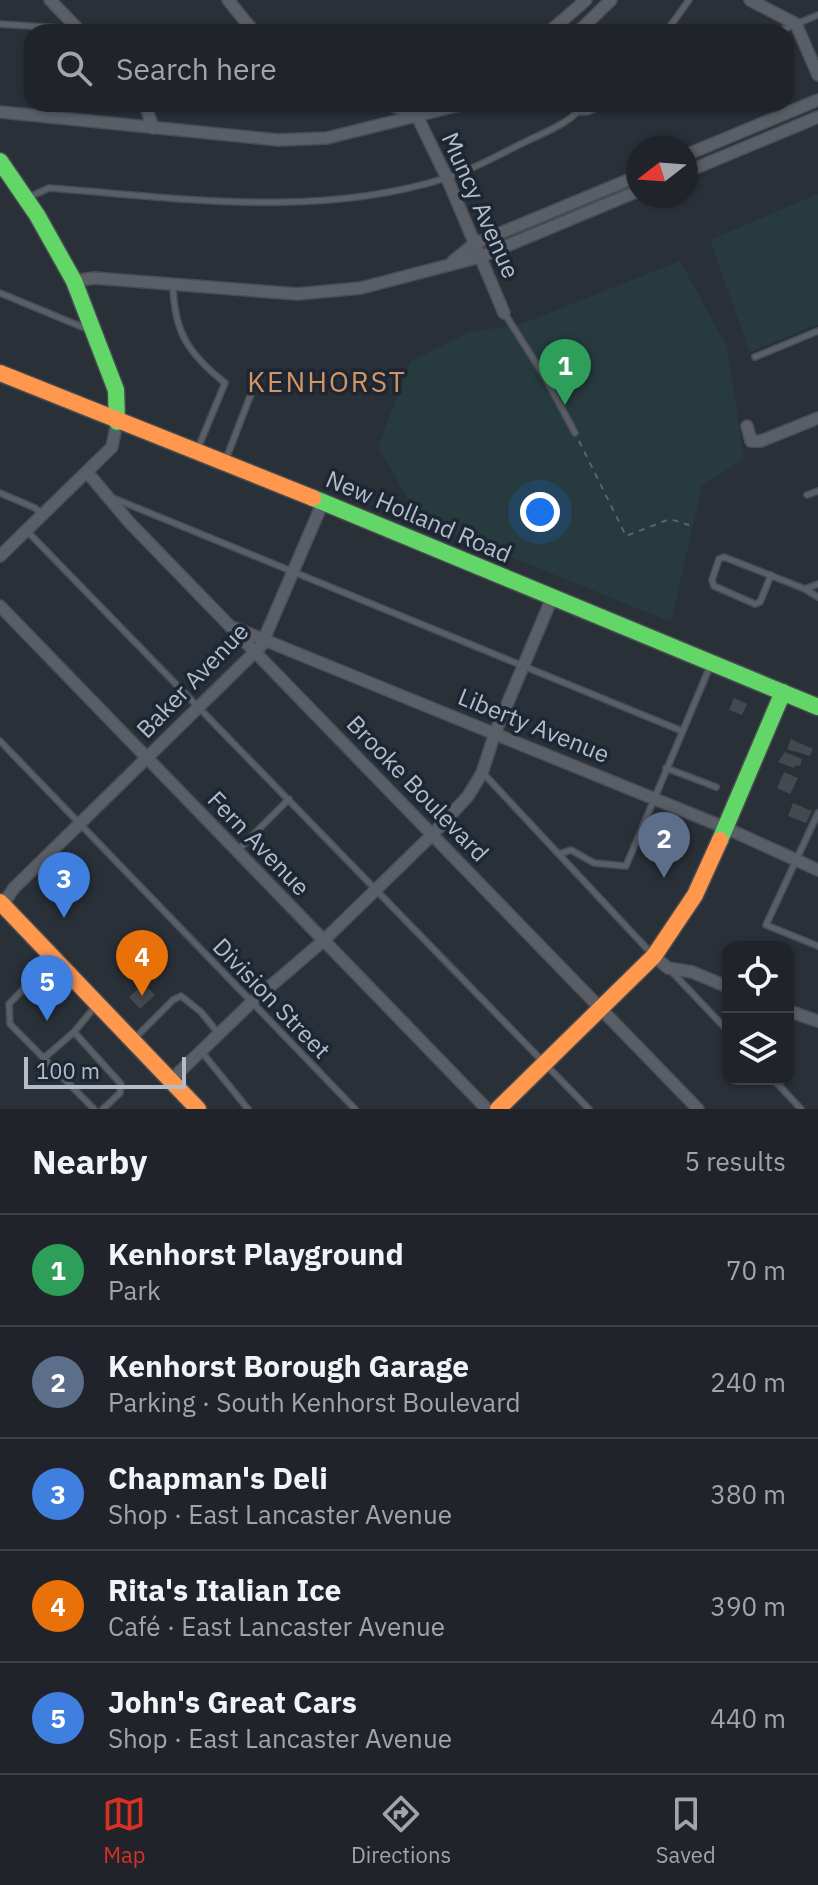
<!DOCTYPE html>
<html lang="en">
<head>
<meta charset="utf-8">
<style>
  body { margin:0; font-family:"IBM Plex Sans",sans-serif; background:#2d3036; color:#f1f3f6 }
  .controls { position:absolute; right:24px; bottom:24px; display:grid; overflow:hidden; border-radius:16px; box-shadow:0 2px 6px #0004 }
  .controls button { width:72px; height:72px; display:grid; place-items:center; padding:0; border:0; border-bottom:2px solid #3d4147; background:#20242a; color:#f1f3f6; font:40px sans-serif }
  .compass { position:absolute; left:626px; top:136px; width:72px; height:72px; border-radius:50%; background:#20242a; box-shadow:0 2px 6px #0004; rotate:253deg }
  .scale { position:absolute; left:24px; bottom:20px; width:162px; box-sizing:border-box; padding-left:8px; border:4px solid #b4bcc9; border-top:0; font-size:22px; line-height:28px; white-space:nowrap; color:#b4bcc9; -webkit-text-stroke:6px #1d2633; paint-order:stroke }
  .you { position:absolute; left:540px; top:512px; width:28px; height:28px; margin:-20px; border:6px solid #fff; border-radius:50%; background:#1a73e8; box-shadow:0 0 0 12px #1a73e833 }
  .badge { display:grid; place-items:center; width:52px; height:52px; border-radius:50%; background:#d93025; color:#fff; font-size:26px; font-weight:700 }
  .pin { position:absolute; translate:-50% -66px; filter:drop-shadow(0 2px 4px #0008) }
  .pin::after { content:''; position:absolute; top:42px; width:28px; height:24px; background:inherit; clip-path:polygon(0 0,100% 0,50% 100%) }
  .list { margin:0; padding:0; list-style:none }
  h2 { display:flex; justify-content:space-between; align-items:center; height:104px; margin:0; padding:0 32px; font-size:34px }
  h2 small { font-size:26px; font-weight:400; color:#a2a4a8 }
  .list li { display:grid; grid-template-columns:52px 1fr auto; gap:24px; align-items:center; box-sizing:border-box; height:112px; padding:0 32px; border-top:2px solid #3d4147 }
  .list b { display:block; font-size:30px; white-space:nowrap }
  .list p { margin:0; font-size:26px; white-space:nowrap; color:#a2a4a8 }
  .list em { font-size:26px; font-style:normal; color:#a2a4a8 }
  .icon { flex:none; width:44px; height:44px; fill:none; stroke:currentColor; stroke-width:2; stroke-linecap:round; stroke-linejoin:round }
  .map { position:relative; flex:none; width:818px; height:1109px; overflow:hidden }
  .search { position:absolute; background:#20242a; box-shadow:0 2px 6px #0004; left:24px; right:24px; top:24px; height:88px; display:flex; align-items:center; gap:20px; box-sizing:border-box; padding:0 28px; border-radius:24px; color:#a2a4a8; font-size:30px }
  .sheet { height:664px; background:#20242a }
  nav { display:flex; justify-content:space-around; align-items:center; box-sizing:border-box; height:112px; border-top:2px solid #3d4147; background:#20242a; font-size:22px; color:#a2a4a8 }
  nav a { display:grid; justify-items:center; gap:4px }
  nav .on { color:#d93025 }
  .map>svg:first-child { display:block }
  .green { fill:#273a3e }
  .building { fill:#444950 }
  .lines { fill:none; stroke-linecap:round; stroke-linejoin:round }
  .lane-casing { stroke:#484c53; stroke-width:8 }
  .street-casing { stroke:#484c53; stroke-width:14 }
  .fast-casing { stroke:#484c53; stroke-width:19 }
  .slow-casing { stroke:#484c53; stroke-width:19 }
  .path { stroke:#5d636a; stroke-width:2; stroke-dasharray:6 6; stroke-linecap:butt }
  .lane { stroke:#5a5e66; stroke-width:5 }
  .street { stroke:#5a5e66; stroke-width:11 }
  .fast { stroke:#63d668; stroke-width:16 }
  .slow { stroke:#ff974d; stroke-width:16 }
  .labels { text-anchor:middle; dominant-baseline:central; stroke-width:7; stroke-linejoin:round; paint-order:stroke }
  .street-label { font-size:24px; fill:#b4bcc9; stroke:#1d2633 }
  .quarter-label { font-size:28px; letter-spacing:2px; fill:#d59563; stroke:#1d2633 }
</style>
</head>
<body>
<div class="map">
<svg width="818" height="1109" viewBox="0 0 818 1109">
  <rect width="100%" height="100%" fill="#2a3038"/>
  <path class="green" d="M818 194V324L750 352 710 240Z
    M680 261 727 347 744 459 702 486 671 622 420 520 378 447 410 362 470 332 521 324Z"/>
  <path class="building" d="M734 698 747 704 742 715 729 710Z
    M791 739 813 749 810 756 787 749Z
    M785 752 802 759 800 766 796 765 794 768 778 762Z
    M784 772 798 778 790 794 777 788Z
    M793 803 812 811 806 823 788 816Z
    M144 984 155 995 140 1009 129 997Z"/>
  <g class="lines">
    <defs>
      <path id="lane" d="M0 24 75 29
        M666 32 689 0
        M777 32 818 15
        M579 112H587L606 104
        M29 197 49 188C181 198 316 219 446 178 473 170 498 155 523 143 542 133 573 123 583 104
        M173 285C174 333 189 354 225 383L198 448
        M0 293 87 329
        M505 314 546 379 575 433
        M755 357 818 331
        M226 459 251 394
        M0 493 35 508 42 514
        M807 495 818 491
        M113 498 682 731
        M27 531 589 1109
        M771 575 760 602 755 604 714 586 712 580 719 559 724 557 805 589
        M818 584 805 589 818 597
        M0 741 355 1109
        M666 768 716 787
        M483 773 651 953
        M818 813 766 925 818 946
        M239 849 289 799
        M559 854 571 850 594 863 626 866 711 664
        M50 961 9 1004 10 1024 94 1109
        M671 971 728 1031
        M74 1032 121 1084 120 1093 103 1109
        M136 1037 173 1000 181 996 201 1012 218 1033
        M201 1051 248 1109
        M44 1058 74 1032 94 1008
        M773 1079 801 1109"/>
      <path id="street" d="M50 0 81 32
        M228 0 254 32
        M750 0 796 24 818 75
        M549 32 586 0
        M578 32 611 0
        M145 104 153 128
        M389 104 416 115
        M0 112 278 140 327 138 464 104
        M417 116 447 178 504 313
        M686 155 818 100
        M686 172 818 117
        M453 261 474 244 638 176
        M74 281 94 278 297 294 361 288 480 257 638 191
        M747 426 751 441H761L818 418
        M87 472 129 522 698 1109
        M0 556 112 447 117 422
        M0 606 487 1109
        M235 628 726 828 818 870
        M3 904 14 888 261 646 323 502
        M654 956 668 968 692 972 728 987
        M788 1011 818 1021
        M171 1080 252 1002 323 941 432 835 468 796 482 773 495 733 552 598"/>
      <path id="fast" d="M0 161 37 215 74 281 116 390 117 422
        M313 498 818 707
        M720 840 783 692"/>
      <path id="slow" d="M0 373 313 498
        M0 902 198 1109
        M498 1109 654 956 695 895 720 840"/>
    </defs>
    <use href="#lane" class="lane-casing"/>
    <use href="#street" class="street-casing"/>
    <use href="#fast" class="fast-casing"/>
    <use href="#slow" class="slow-casing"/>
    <path class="path" d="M579 441 626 536 670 519 689 525"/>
    <use href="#lane" class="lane"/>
    <use href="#street" class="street"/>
    <use href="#fast" class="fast"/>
    <use href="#slow" class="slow"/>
  </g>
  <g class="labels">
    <g class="street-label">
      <text transform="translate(481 205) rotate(66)">Muncy Avenue</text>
      <text transform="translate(419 516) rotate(23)">New Holland Road</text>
      <text transform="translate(192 680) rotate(-46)">Baker Avenue</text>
      <text transform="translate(534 725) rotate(22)">Liberty Avenue</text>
      <text transform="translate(418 788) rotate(46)">Brooke Boulevard</text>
      <text transform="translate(259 843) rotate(46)">Fern Avenue</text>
      <text transform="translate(272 998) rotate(46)">Division Street</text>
    </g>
    <g class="quarter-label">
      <text x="327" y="381">KENHORST</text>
    </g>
  </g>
</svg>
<div class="controls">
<button><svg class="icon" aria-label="locate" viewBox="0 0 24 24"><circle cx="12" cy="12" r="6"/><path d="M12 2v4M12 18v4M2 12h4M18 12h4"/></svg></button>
<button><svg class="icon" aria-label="layers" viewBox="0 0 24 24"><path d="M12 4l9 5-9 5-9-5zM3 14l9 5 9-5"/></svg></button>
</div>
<svg class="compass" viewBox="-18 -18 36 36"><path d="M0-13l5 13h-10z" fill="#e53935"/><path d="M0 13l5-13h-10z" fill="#a2a4a8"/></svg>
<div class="scale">100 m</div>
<div class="you"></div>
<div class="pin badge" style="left:565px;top:405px;background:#2e9e5b">1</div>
<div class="pin badge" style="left:664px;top:878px;background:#5c6f8a">2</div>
<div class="pin badge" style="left:64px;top:918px;background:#3f7fe0">3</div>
<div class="pin badge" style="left:142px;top:996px;background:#e8710a">4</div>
<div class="pin badge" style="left:47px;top:1021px;background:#3f7fe0">5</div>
<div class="search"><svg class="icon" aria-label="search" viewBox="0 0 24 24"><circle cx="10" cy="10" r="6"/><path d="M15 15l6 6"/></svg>Search here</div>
</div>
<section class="sheet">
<h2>Nearby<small>5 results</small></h2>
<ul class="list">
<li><span class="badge" style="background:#2e9e5b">1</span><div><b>Kenhorst Playground</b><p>Park</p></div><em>70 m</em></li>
<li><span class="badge" style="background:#5c6f8a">2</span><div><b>Kenhorst Borough Garage</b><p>Parking · South Kenhorst Boulevard</p></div><em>240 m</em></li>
<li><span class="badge" style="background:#3f7fe0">3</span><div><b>Chapman's Deli</b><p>Shop · East Lancaster Avenue</p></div><em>380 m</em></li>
<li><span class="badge" style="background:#e8710a">4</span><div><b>Rita's Italian Ice</b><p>Café · East Lancaster Avenue</p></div><em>390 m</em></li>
<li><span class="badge" style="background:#3f7fe0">5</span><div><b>John's Great Cars</b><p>Shop · East Lancaster Avenue</p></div><em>440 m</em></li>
</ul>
</section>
<nav>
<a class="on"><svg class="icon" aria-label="map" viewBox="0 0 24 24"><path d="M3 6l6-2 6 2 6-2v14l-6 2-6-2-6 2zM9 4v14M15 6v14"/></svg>Map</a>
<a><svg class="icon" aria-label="directions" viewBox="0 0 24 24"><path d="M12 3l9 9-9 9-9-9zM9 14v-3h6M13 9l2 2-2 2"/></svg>Directions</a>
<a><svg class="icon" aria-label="saved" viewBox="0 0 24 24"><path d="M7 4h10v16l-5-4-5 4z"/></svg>Saved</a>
</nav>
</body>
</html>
